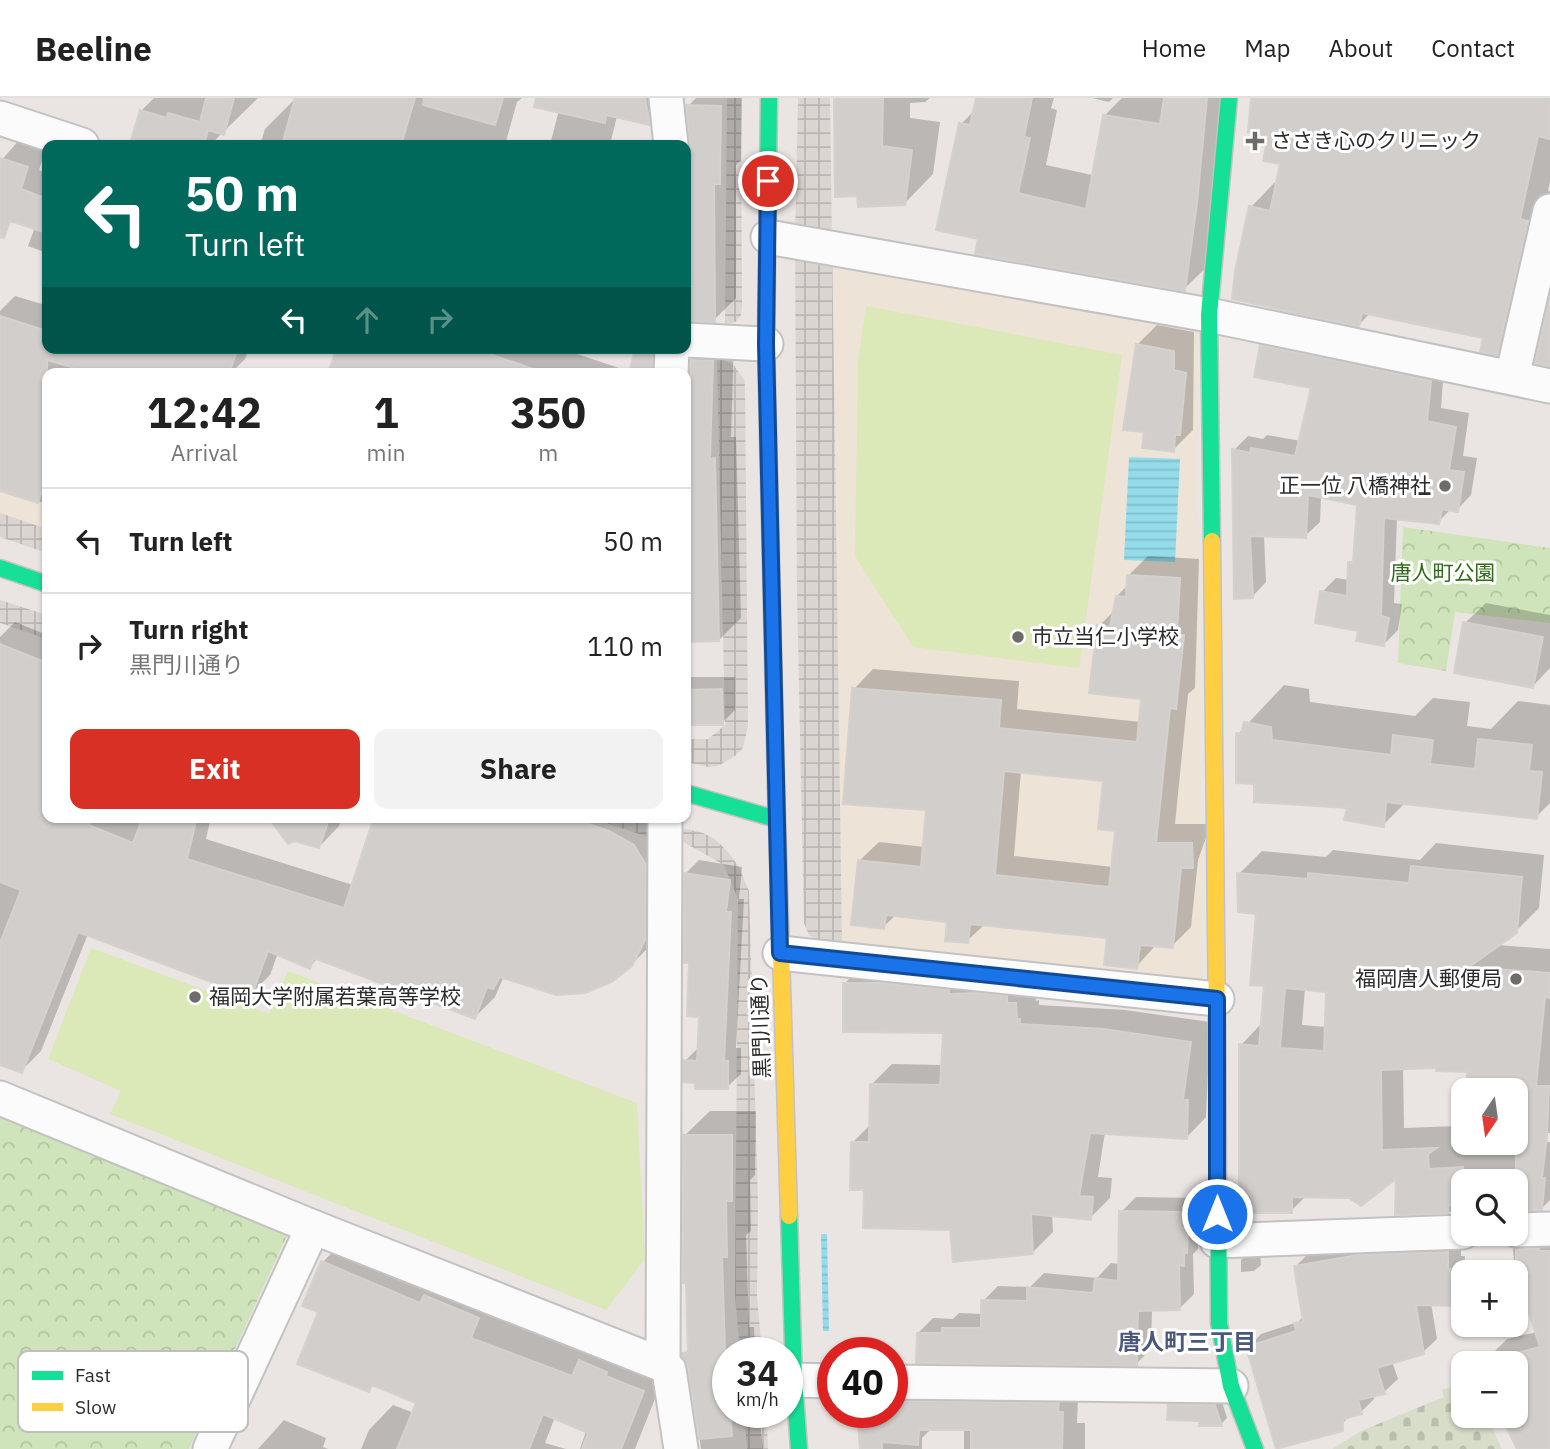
<!DOCTYPE html>
<meta charset="utf-8">
<style>
:root{--surface:#fff;--page:#f2f2f2;--text:#222;--muted:#767676;--line:#e0e0e0;--accent:#d93025}
body{margin:0;font-family:"IBM Plex Sans","Noto Sans JP",sans-serif;background:var(--page);color:var(--text);height:100vh;display:flex;flex-direction:column;font-size:26px;white-space:nowrap}
*{box-sizing:border-box;margin:0}
p{font-size:23px;color:var(--muted)}
.icon{flex:none;width:38px;height:38px;fill:none;stroke:currentColor;stroke-width:2;stroke-linecap:round;stroke-linejoin:round}
.map{position:relative;flex:1;overflow:hidden}
.details{position:absolute;left:42px;top:270px;width:649px;height:455px;display:flex;flex-direction:column;background:var(--surface);border-radius:14px;box-shadow:0 2px 5px #0004}
.details>*{flex:none}
.guide{position:absolute;left:42px;top:42px;width:649px;height:214px;border-radius:14px;box-shadow:0 2px 5px #0004;background:#00695c;color:#fff;overflow:hidden}
.needle{width:46px;rotate:193deg}
.tools{position:absolute;left:1451px;top:980px;display:grid;gap:14px}
.tools a{display:grid;place-items:center;width:77px;height:77px;border-radius:14px;background:var(--surface);box-shadow:0 2px 5px #0004;font-size:35px}
.speed{position:absolute;left:712px;top:1239px;display:flex;gap:14px;font-size:35px;font-weight:700;text-align:center}
.speed>*{display:grid;place-content:center;width:91px;height:91px;border-radius:50%;background:var(--surface);box-shadow:0 2px 5px #0004;line-height:1}
.speed small{font-size:18px;font-weight:400}
.speed .limit{border:10px solid #d22;background:#fff;color:#111}
.pin{position:absolute;display:grid;place-items:center;width:60px;height:60px;color:#fff;margin:-30px;border:4px solid #fff;border-radius:50%;box-shadow:0 2px 7px #0007}
.me{position:absolute;width:77px;margin:-38px;rotate:0deg;stroke-linejoin:round;filter:drop-shadow(0 0 5px #0008)}
.turn{display:flex;align-items:center;gap:24px;height:147px;padding:0 28px;font-size:32px}
.turn .icon{width:91px;height:91px;stroke-width:2.5}
.turn b{display:block;font-size:49px;line-height:60px}
.lanes{display:flex;align-items:center;height:66px;padding:0 28px;background:#0003;justify-content:center;gap:35px;direction:ltr}
.lanes .off{opacity:.35}
.eta{display:flex;justify-content:space-evenly;align-items:center;height:119px;text-align:center}
.eta b{font-size:42px;font-weight:700;line-height:49px}
.cta{display:flex;gap:14px;margin-top:auto;padding:14px 28px}
.cta a{flex:1;height:80px;border-radius:14px;background:var(--accent);color:#fff;font-size:28px;font-weight:700;line-height:80px;text-align:center}
.cta a+a{background:var(--page);color:var(--text)}
ul{padding:0;list-style:none}
li{display:flex;align-items:center;gap:21px;height:105px;padding:0 28px;border-top:2px solid var(--line)}
li div{flex:1}
li b{display:block;font-size:26px}
li em{font-style:normal}
header{display:flex;align-items:center;gap:42px;box-sizing:border-box;height:98px;padding:0 35px;background:var(--surface);border-bottom:2px solid var(--line)}
header strong{font-size:33px}
nav{display:flex;gap:38px;margin-inline-start:auto;font-size:24px}
.map>svg:first-child{display:block}
.education{fill:#ede3d6}
.forest{fill:url(#forest-crowns)}
.cemetery{fill:url(#cemetery-stones)}
.pitch{fill:#dbe8b8}
.plaza{fill:url(#plaza-grid)}
.water{fill:url(#water-rules)}
.shadow{fill:#0003;fill-rule:evenodd}
.building{fill:#d1cecb;stroke:#d5d1ce;stroke-width:2;fill-rule:evenodd}
.lines{fill:none;stroke-linecap:round;stroke-linejoin:round}
.street-casing{stroke:#c3c2c2;stroke-width:37}
.fast-casing{stroke:#c3c2c2;stroke-width:19}
.slow-casing{stroke:#c3c2c2;stroke-width:19}
.street{stroke:#fcfbfb;stroke-width:33}
.fast{stroke:#16e098;stroke-width:16}
.slow{stroke:#ffcf43;stroke-width:16}
.route-casing{stroke:#114b97;stroke-width:18}
.route{stroke:#1a73e8;stroke-width:12}
.poi-dot{fill:#6e6c6b;stroke:#fff;stroke-width:2.5}
.labels{text-anchor:middle;stroke-width:6;stroke-linejoin:round;paint-order:stroke}
.poi-label{font-size:21px;fill:#2b2b2b;stroke:#fff;text-anchor:start}
.park-label{font-size:21px;fill:#316a1a;stroke:#fff}
.street-label{font-size:21px;fill:#2b2b2b;stroke:#fff}
.neighbourhood-label{font-size:23px;font-weight:bold;fill:#4b587d;stroke:#fff}
.key{fill:#fff;stroke:#bfbfbf;stroke-width:2}
.key-label{font-size:19px;fill:#2b2b2b}
</style>
<header>
<strong>Beeline</strong>
<nav><a>Home</a><a>Map</a><a>About</a><a>Contact</a></nav>
</header>
<div class="map">
<svg width="1550" height="1351" viewBox="0 0 1550 1351">
<defs>
<pattern id="forest-crowns" width="20" height="18" patternUnits="userSpaceOnUse" patternTransform="scale(1.75)"><rect width="20" height="18" fill="#cfe4ba"/><path d="M2 6a3 3 0 1 1 6 0M12 15a3 3 0 1 1 6 0" fill="none" stroke="#b2c4a0"/></pattern>
<pattern id="cemetery-stones" width="16" height="16" patternUnits="userSpaceOnUse" patternTransform="scale(1.75)"><rect width="16" height="16" fill="#d7ddc9"/><path d="M2 7V4a2 2 0 0 1 4 0v3zM10 15v-3a2 2 0 0 1 4 0v3z" fill="#b9bead"/></pattern>
<pattern id="plaza-grid" width="8" height="8" patternUnits="userSpaceOnUse" patternTransform="scale(1.75)"><rect width="8" height="8" fill="#dad5d1"/><path d="M0 4h8M4 0v8" fill="none" stroke="#bbb7b4"/></pattern>
<pattern id="water-rules" width="6" height="5" patternUnits="userSpaceOnUse" patternTransform="scale(1.75)"><rect width="6" height="5" fill="#95dceb"/><path d="M0 2.5h6" fill="none" stroke="#81bdca"/></pattern>
</defs>
<rect width="100%" height="100%" fill="#eae5e2"/>
<g class="education">
<polygon points="832,162 1197,231 1202,892 842,846"/>
<polygon points="0,260 47,276 47,412 42,429 0,415"/>
</g>
<g class="forest">
<polygon points="1403,429 1550,450 1550,525 1455,514 1446,573 1398,565"/>
<polygon points="0,1016 289,1133 189,1351 0,1351"/>
</g>
<polygon class="cemetery" points="1463,1289 1463,1318 1487,1318 1502,1351 1332,1351 1361,1333 1444,1299 1442,1291"/>
<g class="pitch">
<polygon points="866,208 1122,257 1079,570 913,549 855,458 858,264"/>
<polygon points="91,850 269,916 288,873 637,1005 645,1161 606,1212 110,1016 121,993 48,961"/>
</g>
<g class="plaza">
<polygon points="727,0 741,0 742,209 741,217 737,223 725,227"/>
<polygon points="798,0 830,0 842,846 824,847 809,837 804,825 797,495 795,145"/>
<polygon points="717,259 733,266 745,283 748,628 743,650 735,658 718,668 708,669 686,664 686,641 708,641 725,627"/>
<polygon points="0,415 47,431 47,455 0,439"/>
<polygon points="0,502 47,517 47,541 0,525"/>
<polygon points="588,719 652,719 654,741"/>
<polygon points="682,730 703,735 715,741 729,755 739,769 749,793 758,1104 757,1198 762,1255 740,1255 735,1197 738,801 724,767 676,740"/>
<polygon points="744,1314 766,1314 768,1351 747,1351"/>
</g>
<g class="water">
<polygon points="1129,359 1180,361 1175,464 1124,462"/>
<polygon points="821,1136 827,1136 829,1233 823,1233"/>
</g>
<g class="shadow">
<polygon points="154,0 258,0 210,47 154,47 133,41 141,13"/>
<polygon points="296,0 522,0 517,4 505,47 260,47 265,31"/>
<polygon points="562,0 663,0 664,10 649,25 617,18 610,47 550,47"/>
<polygon points="696,0 742,0 741,62 736,67 736,200 714,222 686,221 686,60 692,46 688,8"/>
<polygon points="837,0 930,0 925,4 910,5 910,20 940,24 933,76 905,105"/>
<polygon points="978,0 1054,0 1051,10 1057,12 1046,67 1092,77 1104,18 1122,0 1232,0 1213,163 1184,191 980,140 961,26 975,12"/>
<polygon points="1092,0 1113,0 1109,4"/>
<polygon points="1252,0 1550,0 1550,83 1548,93 1550,93 1550,119 1525,227 1497,255 1485,238 1370,215 1359,227 1251,109 1278,81 1282,65"/>
<polygon points="20,41 46,50 39,72 47,75 47,155 28,148 35,129 0,118 0,64"/>
<polygon points="47,197 47,250 249,250 245,261 231,275 47,275 47,406 0,391 0,213 15,198 45,207"/>
<polygon points="1157,227 1194,234 1193,332 1173,352 1146,332 1137,247"/>
<polygon points="1275,234 1444,269 1441,310 1469,315 1463,358 1477,360 1471,397 1457,412 1451,411 1438,424 1397,419 1394,505 1402,506 1398,532 1384,546 1360,532 1322,494 1336,480 1349,482 1350,465 1355,460 1358,406 1321,398 1320,424 1305,438 1264,437 1266,484 1252,499 1234,352 1248,338 1263,341 1267,337 1301,343 1313,289 1261,248"/>
<polygon points="715,240 734,241 731,339 736,339 741,520 719,542 686,542 686,275 330,275 339,250 559,250 631,274 637,250 652,250 653,253 654,250 673,250 682,269 691,272 692,262"/>
<path d="M1148,458l51,3 -4,129 -7,6 -13,130h36l-13,36 -7,67 -19,19 -16,-1 -20,22 -27,-30 -124,-13 -18,17 -18,-21 -53,-5 -13,12 -24,-66 20,-19 46,5 3,-38 -74,-120 19,-20 146,12 -2,28 124,13 2,-25 -44,-71 16,-16 2,-14 11,-11 1,-10zM1021,673l84,9 11,49 -3,38 -99,-11z"/>
<polygon points="1486,505 1550,517 1550,570 1533,588 1465,525"/>
<polygon points="15,524 47,537 47,719 211,719 206,741 353,787 376,719 640,719 653,727 652,846 631,867 504,878 495,899 475,919 318,860 310,868 278,855 270,877 250,897 88,836 41,953 21,973 0,965 0,539"/>
<polygon points="686,579 735,579 735,612 722,625 686,626"/>
<polygon points="1284,587 1309,591 1310,604 1415,618 1433,600 1470,604 1467,628 1491,631 1518,603 1550,607 1550,705 1536,719 1405,705 1383,727 1349,708 1256,684 1238,636"/>
<polygon points="270,719 342,719 339,728 319,749"/>
<path d="M1436,745l108,12 -5,53 -23,23 -19,14 53,4v184l-34,-4v-39h-47v-20l-31,-4 -35,1 1,61 53,-2 -6,6v15l99,-5v58l-8,8 -26,2v-29h-53v30l-66,2 1,-37 -48,20 -43,-1 -16,16 -50,-166 21,-22 4,-39 -8,-72 -19,-38 23,-23 64,6 7,-7 87,10zM1305,890l23,2 -2,37 -24,-2z"/>
<polygon points="699,762 742,769 739,801 744,801 736,950 741,950 741,976 727,989 697,983 685,963 699,949 701,917 691,863 686,775"/>
<polygon points="865,866 1035,886 1036,903 1039,902 1039,907 1125,912 1210,924 1206,1019 1187,1039 1105,1034 1098,1079 1112,1080 1110,1100 1090,1120 1052,1116 1053,1134 1033,1154 952,1131 866,1090 853,1044 871,1026 872,986 892,966 943,967 945,934 845,885"/>
<polygon points="710,1013 756,1013 755,1077 750,1082 751,1133 746,1137 749,1229 754,1229 755,1250 751,1255 728,1255 728,1314 759,1314 763,1351 701,1351 690,1269 684,1256 689,1251 685,1037"/>
<polygon points="1136,1099 1196,1100 1196,1111 1202,1111 1198,1151 1193,1156 1194,1196 1179,1211 1152,1211 1151,1251 1136,1266 918,1235 933,1220 953,1221 959,1215 983,1216 983,1203 998,1188 1030,1189 1044,1175 1097,1180 1111,1165 1120,1166 1121,1114"/>
<polygon points="1536,1128 1550,1129 1550,1351 1519,1351 1503,1318 1516,1318 1516,1265 1484,1264 1507,1241 1537,1234 1528,1188 1516,1188 1513,1151"/>
<polygon points="347,1139 668,1268 635,1351 580,1351 586,1333 555,1319 545,1345 566,1351 361,1351 369,1332 393,1307 414,1315 418,1304 375,1286 368,1292 320,1214 323,1164"/>
<polygon points="1461,1141 1461,1158 1465,1158 1463,1194 1451,1206 1431,1205 1437,1241 1423,1254 1392,1263 1398,1281 1384,1294 1373,1297 1374,1301 1361,1314 1350,1317 1342,1326 1248,1250 1261,1236 1298,1224 1304,1218 1296,1168 1309,1155"/>
<polygon points="1260,1155 1261,1167 1254,1173 1241,1174 1241,1162 1247,1156"/>
<polygon points="892,1291 1078,1299 1077,1325 1085,1325 1085,1351 964,1351 964,1330 932,1330 922,1340 922,1351 861,1351 892,1314"/>
<polygon points="1176,1301 1221,1301 1227,1320 1221,1326 1201,1321 1169,1307"/>
<polygon points="284,1322 326,1340 323,1349 328,1351 258,1351"/>
</g>
<g class="building">
<polygon points="206,0 234,0 224,37 208,32 204,47 148,47 131,42 140,12 167,20 168,15 200,24"/>
<polygon points="295,0 415,0 401,47 282,47"/>
<polygon points="424,0 503,0 495,27 423,7"/>
<polygon points="536,0 645,0 650,27 606,17 605,25 534,9"/>
<polygon points="834,0 883,0 882,48 912,52 905,107 858,109 857,98 835,99"/>
<polygon points="976,0 1032,0 1024,39 1030,40 1018,95 1086,111 1103,17 1160,26 1164,0 1207,0 1197,105 1185,193 975,156 978,141 936,132 959,25 970,27"/>
<polygon points="1251,0 1550,0 1550,41 1538,38 1520,121 1528,123 1497,257 1480,254 1483,240 1362,215 1359,229 1232,201 1235,173 1249,108 1270,113 1280,66 1263,63 1268,38 1248,34"/>
<polygon points="686,7 721,8 720,86 714,86 715,224 686,223 686,58 690,45"/>
<polygon points="0,60 28,69 21,91 47,101 47,135 10,123 4,140 0,139"/>
<polygon points="1550,199 1550,268 1535,265"/>
<polygon points="0,218 47,233 47,250 238,250 229,275 92,275 47,262 47,376 38,405 0,393"/>
<polygon points="1136,246 1174,253 1174,272 1186,275 1180,337 1175,337 1174,354 1142,350 1144,334 1123,332"/>
<polygon points="1260,247 1431,283 1427,323 1456,329 1449,372 1464,374 1458,414 1442,411 1439,426 1384,420 1381,518 1389,520 1384,548 1356,543 1358,533 1315,525 1320,493 1347,498 1348,464 1353,464 1357,407 1308,397 1306,440 1250,438 1253,500 1234,501 1232,351 1250,355 1251,350 1295,358 1311,290 1254,279"/>
<polygon points="337,250 472,250 533,271 532,275 328,275"/>
<polygon points="635,251 653,255 652,275 629,275"/>
<polygon points="691,262 713,263 710,361 715,360 719,543 686,544 686,287 690,276"/>
<path d="M1127,477l53,3 -3,56 7,1 -8,74 -6,-1 -14,135h36l1,25h-12l-8,80 -33,-3 -3,24 -33,-4 3,-27 -137,-14 -2,19 -23,-2 2,-19 -61,-7 -2,14 -33,-4 7,-65 63,7 5,-57 -83,-6 9,-116 149,12 -2,28 138,14 4,-43 -52,-6 8,-68 13,2 6,-31 10,1zM1004,673l99,10 -5,48 17,2 -6,56 -114,-12z"/>
<polygon points="1463,524 1543,539 1533,590 1454,575"/>
<polygon points="0,546 47,565 47,719 92,719 89,727 133,745 143,719 197,719 187,761 344,810 374,719 568,719 609,733 634,747 646,767 645,842 632,868 612,884 585,895 556,897 500,879 493,891 487,889 475,921 314,860 310,871 268,853 251,899 78,834 22,975 0,967 0,845 21,792 0,784"/>
<polygon points="722,591 723,627 686,627 686,592"/>
<polygon points="1244,624 1271,629 1272,642 1391,657 1393,637 1433,642 1430,666 1475,671 1478,641 1532,647 1529,673 1542,674 1537,721 1386,704 1384,729 1344,722 1347,710 1254,704 1254,686 1236,685 1236,635 1241,636"/>
<polygon points="268,719 330,719 319,750 294,743 288,746"/>
<path d="M1411,768l111,11 -5,56 -48,34 81,6v25l-5,-1 -9,89h13l-2,50 -5,42h3l-3,32 -26,1v-121h-49v-18l-31,-1v-3l-55,2 1,80 55,-2 -9,6 1,15 34,-2v37l-14,1 -1,8 -53,2 1,-36 -35,27 -12,-8 -57,-1v16h-53v-169l20,2 5,-60 -14,-1 6,-71 -18,-2 -1,-39 71,6v-6l101,10zM1285,890l41,4 -2,59 -44,-3z"/>
<polygon points="684,775 730,782 726,814 731,814 724,963 728,963 728,991 695,991 695,985 683,984 683,962 697,963 699,919 687,918 689,865 684,865"/>
<polygon points="843,885 882,885 949,892 949,896 981,895 1007,898 1007,905 1016,905 1017,921 1020,921 1020,926 1104,931 1191,944 1183,1002 1188,1002 1187,1041 1090,1035 1079,1098 1093,1099 1091,1122 1031,1116 1033,1156 953,1164 950,1132 863,1130 864,1092 850,1092 851,1044 869,1044 870,986 940,987 943,935 843,934"/>
<polygon points="683,1037 732,1037 732,1103 726,1103 727,1159 722,1159 725,1253 728,1253 728,1314 730,1314 732,1338 699,1341 688,1269 682,1259 682,1255 688,1255 686,1185 683,1185"/>
<polygon points="1119,1113 1182,1114 1182,1125 1188,1125 1187,1155 1184,1155 1184,1168 1179,1167 1180,1212 1138,1213 1137,1268 916,1265 917,1235 942,1235 942,1230 981,1230 981,1202 1027,1203 1027,1189 1093,1195 1095,1180 1118,1183"/>
<polygon points="1516,1151 1539,1151 1539,1153 1550,1153 1550,1351 1517,1351 1501,1318 1520,1318 1516,1304 1516,1255 1540,1249 1528,1212 1527,1189 1516,1189"/>
<polygon points="1448,1154 1448,1171 1452,1171 1452,1208 1416,1207 1424,1256 1377,1270 1385,1296 1358,1302 1362,1316 1343,1321 1343,1333 1276,1351 1246,1249 1296,1233 1294,1225 1303,1224 1294,1168 1358,1157"/>
<polygon points="321,1163 420,1205 424,1197 479,1220 471,1240 572,1278 579,1262 607,1274 606,1278 644,1293 621,1351 582,1351 588,1335 543,1316 529,1351 397,1351 416,1305 372,1287 369,1294 297,1266 318,1214 302,1208"/>
<polygon points="892,1303 1059,1305 1058,1314 1063,1314 1062,1351 971,1351 971,1332 919,1332 918,1347 882,1344 882,1351 860,1351 857,1314 892,1314"/>
<polygon points="1168,1306 1215,1307 1222,1328 1199,1328 1199,1323 1167,1322"/>
</g>
<g class="lines">
<g class="street-casing">
<g id="street">
<polyline points="666,0 671,47"/>
<polyline points="0,20 82,47"/>
<polyline points="768,139 1209,217 1550,288"/>
<polyline points="686,242 766,246"/>
<polyline points="671,275 672,250"/>
<polyline points="1512,279 1550,113"/>
<polyline points="780,855 1217,901"/>
<polyline points="0,1000 313,1129 663,1267 665,719"/>
<polyline points="1516,1132 1550,1131"/>
<polyline points="1217,1143 1463,1134"/>
<polyline points="663,1267 669,1272 681,1351"/>
<polyline points="794,1282 833,1283"/>
<polyline points="892,1284 1231,1288"/>
<polyline points="210,1351 313,1129"/>
</g>
</g>
<g class="fast-casing">
<g id="fast">
<polyline points="769,0 766,246 776,689"/>
<polyline points="1212,443 1209,217 1229,0"/>
<polyline points="0,470 47,486"/>
<polyline points="686,695 776,721"/>
<polyline points="1217,927 1219,1225 1231,1288 1255,1351"/>
<polyline points="789,1118 794,1282 799,1351"/>
</g>
</g>
<g class="slow-casing">
<g id="slow">
<polyline points="1212,443 1217,927"/>
<polyline points="776,689 789,1118"/>
</g>
</g>
<use href="#street" class="street"/>
<use href="#fast" class="fast"/>
<use href="#slow" class="slow"/>
</g>
<g class="lines">
<g class="route-casing">
<polyline id="route" points="768,83 766,246 780,855 1217,901 1217,1116"/>
</g>
<use href="#route" class="route"/>
</g>
<g class="poi-dot">
<path d="M1251.5 32.5h7v7h7v7h-7v7h-7v-7h-7v-7h7z"/>
<circle cx="1445" cy="388" r="7"/>
<circle cx="1018" cy="539" r="7"/>
<circle cx="1516" cy="881" r="7"/>
<circle cx="195" cy="899" r="7"/>
</g>
<g class="labels">
<g class="poi-label">
<text x="1271" y="50">ささき心のクリニック</text>
<text x="1431" y="395" text-anchor="end">正一位 八橋神社</text>
<text x="1032" y="546">市立当仁小学校</text>
<text x="1502" y="888" text-anchor="end">福岡唐人郵便局</text>
<text x="209" y="906">福岡大学附属若葉高等学校</text>
</g>
<g class="park-label">
<text x="1443" y="482">唐人町公園</text>
</g>
<g class="street-label">
<text transform="translate(761 928) rotate(-92)" y="7">黒門川通り</text>
</g>
<g class="neighbourhood-label">
<text x="1187" y="1252">唐人町三丁目</text>
</g>
</g>
<rect x="18" y="1253" width="230" height="81" rx="10" class="key"/>
<rect x="32" y="1273" width="31" height="9" fill="#16e098"/>
<rect x="32" y="1305" width="31" height="8" fill="#ffcf43"/>
<g class="key-label">
<text x="75" y="1284">Fast</text>
<text x="75" y="1316">Slow</text>
</g>
</svg>
<div class="tools">
<a><svg class="needle" viewBox="-14 -14 28 28"><path d="M0-13l5 13h-10z" fill="#e53935"/><path d="M0 13l5-13h-10z" fill="#767676"/></svg></a>
<a><svg class="icon" aria-label="search" viewBox="0 0 24 24"><circle cx="10" cy="10" r="6"/><path d="M15 15l6 6"/></svg></a>
<a>+</a>
<a>−</a>
</div>
<div class="speed"><div>34<small>km/h</small></div><div class="limit">40</div></div>
<div class="pin" style="left:768px;top:83px;background:#d93025"><svg class="icon" aria-label="arrive" viewBox="0 0 24 24"><path d="M6 21V4h12l-3 4 3 4H6"/></svg></div>
<svg class="me" style="left:1217px;top:1116px" viewBox="-20 -20 40 40"><circle r="17" fill="#1a73e8" stroke="#fff" stroke-width="3"/><path d="M0-11L8 9 0 5-8 9z" fill="#fff"/></svg>
<div class="guide">
<div class="turn"><svg class="icon" aria-label="left" viewBox="0 0 24 24"><path d="M17 20v-9H6M10 6l-5 5 5 5"/></svg><div><b>50 m</b>Turn left</div></div>
<div class="lanes"><svg class="icon" aria-label="left" viewBox="0 0 24 24"><path d="M17 20v-9H6M10 6l-5 5 5 5"/></svg><svg class="icon off" aria-label="ahead" viewBox="0 0 24 24"><path d="M12 20V5M6 11l6-6 6 6"/></svg><svg class="icon off" aria-label="right" viewBox="0 0 24 24"><path d="M7 20v-9h11M14 6l5 5-5 5"/></svg></div>
</div>
<section class="details">
<div class="eta">
<div><b>12:42</b><p>Arrival</p></div>
<div><b>1</b><p>min</p></div>
<div><b>350</b><p>m</p></div>
</div>
<ul>
<li><svg class="icon" aria-label="left" viewBox="0 0 24 24"><path d="M17 20v-9H6M10 6l-5 5 5 5"/></svg><div><b>Turn left</b></div><em>50 m</em></li>
<li><svg class="icon" aria-label="right" viewBox="0 0 24 24"><path d="M7 20v-9h11M14 6l5 5-5 5"/></svg><div><b>Turn right</b><p>黒門川通り</p></div><em>110 m</em></li>
</ul>
<div class="cta"><a>Exit</a><a>Share</a></div>
</section>
</div>
